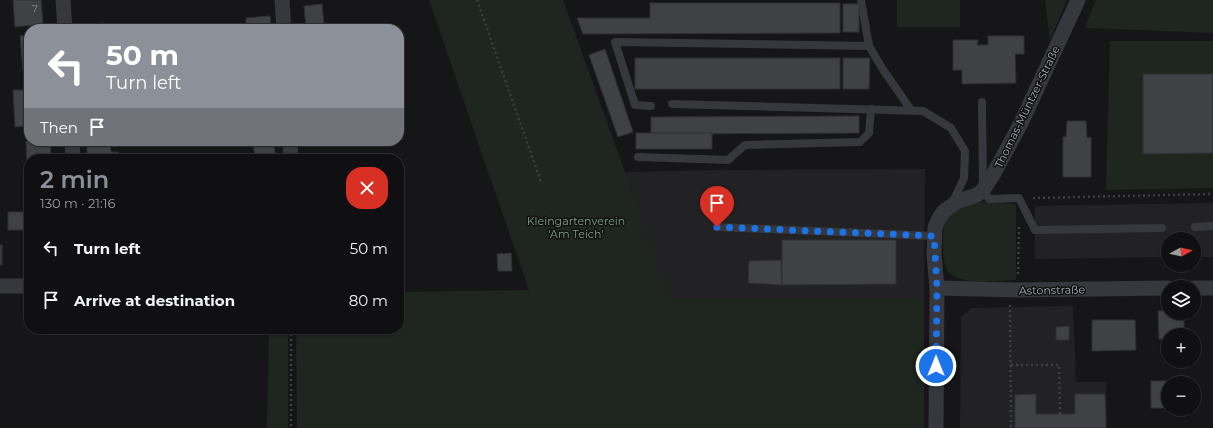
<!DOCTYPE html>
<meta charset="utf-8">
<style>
:root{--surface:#101012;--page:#1e1e20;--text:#f1f3f6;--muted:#9c9d9f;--line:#303032;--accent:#8c9099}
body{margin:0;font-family:Montserrat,sans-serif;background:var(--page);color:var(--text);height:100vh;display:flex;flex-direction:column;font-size:15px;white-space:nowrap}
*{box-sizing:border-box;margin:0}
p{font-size:13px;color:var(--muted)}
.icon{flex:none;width:22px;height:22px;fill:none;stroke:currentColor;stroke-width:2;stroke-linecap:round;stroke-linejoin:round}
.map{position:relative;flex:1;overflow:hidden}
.panel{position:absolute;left:24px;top:154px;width:380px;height:180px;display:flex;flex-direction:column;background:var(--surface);border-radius:16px;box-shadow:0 1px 3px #0004,0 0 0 1px var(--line)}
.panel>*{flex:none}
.top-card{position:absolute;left:24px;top:24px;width:380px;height:122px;border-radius:16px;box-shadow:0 1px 3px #0004,0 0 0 1px var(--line);background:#8c9099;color:#fff;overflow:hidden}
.needle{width:26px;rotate:82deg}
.fabs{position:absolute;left:1161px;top:232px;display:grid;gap:8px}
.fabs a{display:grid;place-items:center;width:40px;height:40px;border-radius:50%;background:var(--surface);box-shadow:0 1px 3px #0004,0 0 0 1px var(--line);font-size:20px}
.pin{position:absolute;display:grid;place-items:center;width:34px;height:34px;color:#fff;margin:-41px -17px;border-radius:50% 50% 50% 0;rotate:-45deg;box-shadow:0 0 4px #0007}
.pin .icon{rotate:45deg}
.me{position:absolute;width:44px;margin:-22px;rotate:0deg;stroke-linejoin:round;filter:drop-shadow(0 0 3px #0008)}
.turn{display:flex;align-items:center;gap:14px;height:84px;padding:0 16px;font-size:18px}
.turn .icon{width:52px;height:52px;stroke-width:2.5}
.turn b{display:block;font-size:28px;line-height:34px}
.then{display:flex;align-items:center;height:38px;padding:0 16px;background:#0003;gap:8px;font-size:15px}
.round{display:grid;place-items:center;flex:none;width:42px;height:42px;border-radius:16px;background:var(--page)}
.summary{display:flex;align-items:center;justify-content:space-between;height:68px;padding:0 16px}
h1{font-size:24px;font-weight:600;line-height:30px;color:var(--accent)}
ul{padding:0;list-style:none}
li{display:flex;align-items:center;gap:12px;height:52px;padding:0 16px}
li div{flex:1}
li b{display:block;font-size:15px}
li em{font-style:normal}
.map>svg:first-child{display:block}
.built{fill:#222225}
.green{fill:#1e261f}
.building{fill:#404145;stroke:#303034}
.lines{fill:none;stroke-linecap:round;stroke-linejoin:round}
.path{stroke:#3d3f44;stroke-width:2.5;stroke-dasharray:2 3;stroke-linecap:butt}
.lane{stroke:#37383d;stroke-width:8}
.street{stroke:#37383d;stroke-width:15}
.route{stroke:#1a73e8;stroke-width:7;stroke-dasharray:0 12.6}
.labels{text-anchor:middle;stroke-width:3;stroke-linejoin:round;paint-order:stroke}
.number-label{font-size:9px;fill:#8e929b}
.street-label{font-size:11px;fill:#a8adb8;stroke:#111113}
.park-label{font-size:11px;fill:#7fa381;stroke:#111113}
</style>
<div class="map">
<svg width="1213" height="428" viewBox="0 0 1213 428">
<rect width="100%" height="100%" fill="#161618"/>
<g class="built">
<polygon points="925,169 924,298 668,298 625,172 728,170"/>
<polygon points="1213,203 1213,257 1194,257 1194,239 1168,239 1168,257 1035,259 1035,206"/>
<polygon points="1073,306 1076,382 1106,382 1107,428 960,428 961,317 971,308"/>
</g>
<g class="green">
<polygon points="429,0 563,0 625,172 669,298 924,298 924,428 297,428 296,329 399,329 399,292 529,290"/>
<rect x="897" y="0" width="63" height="27"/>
<polygon points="1045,0 1067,0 1050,40"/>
<polygon points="1096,0 1213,0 1213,33 1085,28"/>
<polygon points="1110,41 1213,41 1213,188 1106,190"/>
<path d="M989,202l27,2v76c-16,0 -52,5 -64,-5 -2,-1 -5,-5 -6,-7 -4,-8 -4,-44 1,-51 9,-14 28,-14 42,-15z"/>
<polygon points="269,329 288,329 288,428 267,428"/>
</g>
<g class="building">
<polygon points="13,0 41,0 43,24 15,27"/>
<polygon points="650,3 840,3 840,33 583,34 577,18 650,18"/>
<polygon points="322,4 324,24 306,26 304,6"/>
<rect x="843" y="4" width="16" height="28"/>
<polygon points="270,16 271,29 246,29 246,18"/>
<polygon points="105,23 105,29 82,29 81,24"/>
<polygon points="29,35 29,71 23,71 20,36"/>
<polygon points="988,36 1024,36 1024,54 1015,54 1016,83 962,84 962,70 953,70 953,40 978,40 977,45 988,45"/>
<polygon points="605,49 633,132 618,137 589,55"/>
<rect x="635" y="58" width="205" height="31"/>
<polygon points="843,58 870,58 869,89 843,89"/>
<polygon points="1143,74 1213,74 1213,153 1143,154"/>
<polygon points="13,90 29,90 29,126 15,127"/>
<polygon points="859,116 859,133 651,134 651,117"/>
<polygon points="1067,121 1086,121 1087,138 1091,137 1091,177 1063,177 1063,137 1066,137"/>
<rect x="636" y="133" width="76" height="16"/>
<polygon points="26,141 50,141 51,159 29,159 29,164 27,164"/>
<polygon points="87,141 110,141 111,152 118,152 118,159 87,159"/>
<polygon points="253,141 273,141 276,159 255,159"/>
<rect x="8" y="212" width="17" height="18"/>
<polygon points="782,240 896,240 896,284 782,285"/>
<rect x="0" y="245" width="2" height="20"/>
<polygon points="511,253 512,271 498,271 497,254"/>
<polygon points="781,260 782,285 748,283 749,261"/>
<polygon points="1158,311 1168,311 1168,313 1184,313 1184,335 1168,335 1168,339 1159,339"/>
<polygon points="1092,320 1135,320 1136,350 1092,351"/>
<polygon points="1069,326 1069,340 1056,340 1056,327"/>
<polygon points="1151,381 1178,381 1178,383 1168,383 1168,408 1151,408"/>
<polygon points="1036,394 1036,414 1075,414 1075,394 1105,394 1106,428 1015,428 1015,395"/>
</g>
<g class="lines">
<g class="path">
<polyline points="477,0 541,182"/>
<polyline points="1033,198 1213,194"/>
<polyline points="1018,274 1019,227"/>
<polyline points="1010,305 1011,428"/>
<polyline points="291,329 291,428"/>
<polyline points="1011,365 1059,365 1060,414"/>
</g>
<g class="lane">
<polyline points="861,0 869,46 882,68 911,110"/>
<polyline points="982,102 983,190 989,199 1019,198 1035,230 1162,228"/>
<polyline points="672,104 923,111 951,128 965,151 964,178 952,204"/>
<polyline points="651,106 635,105 615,42 869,46"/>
<polyline points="638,157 728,160 745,145 860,142 869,133 871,109"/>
<polyline points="717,227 934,236"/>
<polyline points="1195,227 1213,226"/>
</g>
<g class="street">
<polyline points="63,0 65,29"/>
<polyline points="282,0 284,29"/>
<polyline points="72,141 73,159"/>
<polyline points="290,141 291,159"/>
<polyline points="0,286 29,286"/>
<polyline points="937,288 1018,290 1168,288"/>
<polyline points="1194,288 1213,288"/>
<polyline points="936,428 937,288 934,254 935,228 938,220 944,211 958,201 977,195 983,190 993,175 1021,123 1078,0"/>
</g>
</g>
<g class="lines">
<polyline class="route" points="717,227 934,236 937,288 936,366"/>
</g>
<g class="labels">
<g class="number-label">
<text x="35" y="12">7</text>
</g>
<g class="street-label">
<text transform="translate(1027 107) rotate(-64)" y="4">Thomas-Müntzer-Straße</text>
<text transform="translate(1052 290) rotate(-1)" y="4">Astonstraße</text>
</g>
<g class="park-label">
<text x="576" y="225">Kleingartenverein<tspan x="576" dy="13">'Am Teich'</tspan></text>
</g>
</g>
</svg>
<div class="fabs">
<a><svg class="needle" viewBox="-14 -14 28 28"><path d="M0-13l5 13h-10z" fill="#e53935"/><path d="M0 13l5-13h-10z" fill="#9c9d9f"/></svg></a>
<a><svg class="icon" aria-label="layers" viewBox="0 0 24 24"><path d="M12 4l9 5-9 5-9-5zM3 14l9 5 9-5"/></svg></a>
<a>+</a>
<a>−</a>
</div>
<div class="pin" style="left:717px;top:227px;background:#d93025"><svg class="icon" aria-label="arrive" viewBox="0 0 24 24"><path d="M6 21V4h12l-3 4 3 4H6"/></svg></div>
<svg class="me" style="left:936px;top:366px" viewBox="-20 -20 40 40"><circle r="17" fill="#1a73e8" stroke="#fff" stroke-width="3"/><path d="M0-11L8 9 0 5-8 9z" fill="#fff"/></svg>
<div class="top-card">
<div class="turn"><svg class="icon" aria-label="left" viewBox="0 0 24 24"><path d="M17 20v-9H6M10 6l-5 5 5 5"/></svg><div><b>50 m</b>Turn left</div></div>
<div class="then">Then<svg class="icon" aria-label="arrive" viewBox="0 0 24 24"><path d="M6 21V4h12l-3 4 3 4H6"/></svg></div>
</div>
<section class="panel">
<div class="summary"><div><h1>2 min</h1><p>130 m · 21:16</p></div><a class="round" style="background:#d93025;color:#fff"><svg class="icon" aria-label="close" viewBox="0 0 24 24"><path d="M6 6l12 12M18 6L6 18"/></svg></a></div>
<ul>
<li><svg class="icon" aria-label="left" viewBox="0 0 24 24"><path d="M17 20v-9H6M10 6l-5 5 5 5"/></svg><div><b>Turn left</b></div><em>50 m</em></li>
<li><svg class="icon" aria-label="arrive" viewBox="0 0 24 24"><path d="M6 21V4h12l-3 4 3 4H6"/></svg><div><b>Arrive at destination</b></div><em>80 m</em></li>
</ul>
</section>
</div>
